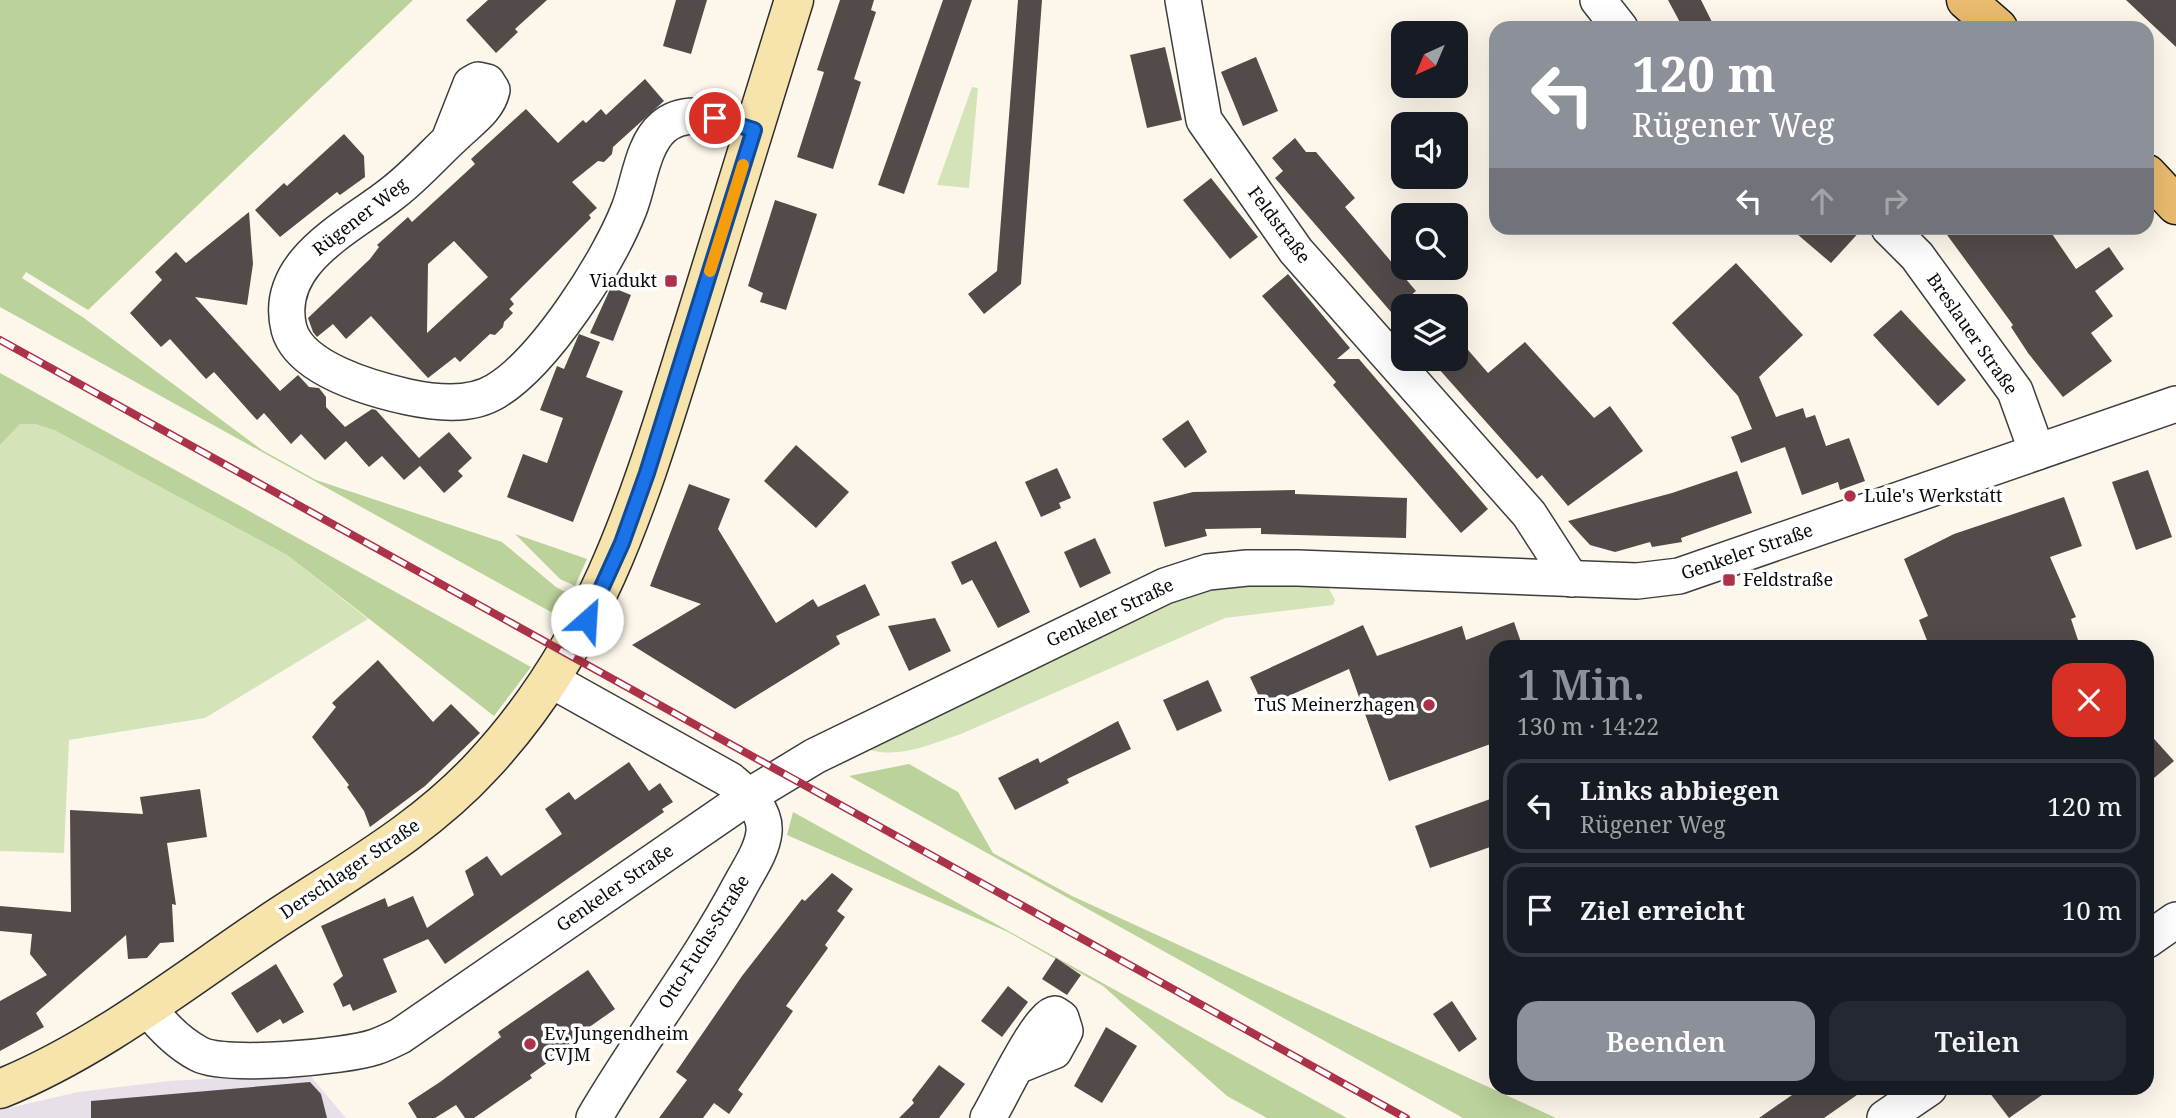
<!DOCTYPE html>
<html lang="de">
<meta charset="utf-8">
<style>
:root{--surface:#171b24;--page:#242831;--text:#f1f3f6;--muted:#9ea1a6;--line:#363941;--accent:#8c9099}
body{margin:0;font-family:"Noto Serif",serif;background:var(--page);color:var(--text);height:100vh;display:flex;flex-direction:column;font-size:26px;white-space:nowrap}
*{box-sizing:border-box;margin:0}
p{font-size:23px;color:var(--muted)}
.icon{flex:none;width:38px;height:38px;fill:none;stroke:currentColor;stroke-width:2;stroke-linecap:round;stroke-linejoin:round}
.map{position:relative;flex:1;overflow:hidden}
.details{position:absolute;left:1489px;top:640px;width:665px;height:455px;display:flex;flex-direction:column;background:var(--surface);border-radius:21px;box-shadow:0 7px 28px #0002}
.details>*{flex:none}
.guide{position:absolute;left:1489px;top:21px;width:665px;height:214px;border-radius:21px;box-shadow:0 7px 28px #0002;background:#8c9099;color:#fff;overflow:hidden}
.needle{width:46px;rotate:224deg}
.tools{position:absolute;left:1391px;top:21px;display:grid;gap:14px}
.tools a{display:grid;place-items:center;width:77px;height:77px;border-radius:14px;background:var(--surface);box-shadow:0 7px 28px #0002;font-size:35px}
.pin{position:absolute;display:grid;place-items:center;width:60px;height:60px;color:#fff;margin:-30px;border:4px solid #fff;border-radius:50%;box-shadow:0 2px 7px #0007}
.me{position:absolute;width:77px;margin:-38px;rotate:26deg;stroke-linejoin:round;filter:drop-shadow(0 0 5px #0008)}
.turn{display:flex;align-items:center;gap:24px;height:147px;padding:0 28px;font-size:32px}
.turn .icon{width:91px;height:91px;stroke-width:2.5}
.turn b{display:block;font-size:49px;line-height:60px}
.lanes{display:flex;align-items:center;height:66px;padding:0 28px;background:#0003;justify-content:center;gap:35px;direction:ltr}
.lanes .off{opacity:.35}
.round{display:grid;place-items:center;flex:none;width:74px;height:74px;border-radius:21px;background:var(--page)}
.headline{display:flex;align-items:center;justify-content:space-between;height:119px;padding:0 28px}
h1{font-size:42px;font-weight:600;line-height:52px;color:var(--accent)}
.cta{display:flex;gap:14px;margin-top:auto;padding:14px 28px}
.cta a{flex:1;height:80px;border-radius:21px;background:var(--accent);color:#fff;font-size:28px;font-weight:600;line-height:80px;text-align:center}
.cta a+a{background:var(--page);color:var(--text)}
ul{padding:0;list-style:none}
li{display:flex;align-items:center;gap:21px;height:94px;margin:0 14px 10px;padding:0 14px;border:4px solid var(--line);border-radius:21px}
li div{flex:1}
li b{display:block;font-size:26px}
li em{font-style:normal}
.map>svg:first-child{display:block}
.industrial{fill:#e7e0e9}
.green{fill:#d5e3b9}
.forest{fill:#bbd29a}
.building{fill:#524b49;fill-rule:evenodd}
.lines{fill:none;stroke-linecap:round;stroke-linejoin:round}
.street-casing{stroke:#3e3e3e;stroke-width:38}
.secondary-casing{stroke:#2d2d2d;stroke-width:41}
.primary-casing{stroke:#1c1c1c;stroke-width:41}
.street{stroke:#fff;stroke-width:35}
.secondary{stroke:#f6e4ac;stroke-width:38}
.primary{stroke:#eabb6e;stroke-width:38}
.rail-casing{stroke:#ac3249;stroke-width:8}
.rail{stroke:#fff;stroke-width:5;stroke-dasharray:16;stroke-linecap:butt}
.route-casing{stroke:#114b97;stroke-width:18}
.route{stroke:#1a73e8;stroke-width:12}
.slow{stroke:#f59e0b;stroke-width:12}
.poi-dot{fill:#ac3249;stroke:#fff;stroke-width:2.5}
.labels{text-anchor:middle;stroke-width:7;stroke-linejoin:round;paint-order:stroke}
.street-label{font-size:18px;fill:#0b0b0b;stroke:#fff}
.poi-label{font-size:18px;fill:#0b0b0b;stroke:#fff;text-anchor:start}
</style>
<div class="map">
<svg width="2176" height="1118" viewBox="0 0 2176 1118">
<rect width="100%" height="100%" fill="#fdf7eb"/>
<polygon class="industrial" points="308,1073 346,1118 0,1118 0,1110 78,1092 169,1081"/>
<g class="green">
<polygon points="972,87 978,88 969,188 937,185"/>
<polygon points="20,424 35,424 54,430 287,555 368,619 205,718 69,740 64,853 0,851 0,445"/>
<path d="M1325,581l10,19 -2,5 -108,13 -264,116c-33,11 -68,28 -101,12l349,-163z"/>
</g>
<g class="forest">
<polygon points="0,0 413,0 88,310 26,272 22,278 84,318 262,450 316,480 502,542 556,587 571,595 560,617 0,307"/>
<polygon points="0,373 531,667 494,716 287,555 54,430 35,424 20,424 0,445"/>
<polygon points="515,534 587,559 575,586 560,579"/>
<polygon points="909,764 958,792 993,853 1072,896 1556,1118 1463,1118 849,776"/>
<polygon points="793,812 1347,1118 1267,1118 1227,1096 1103,986 1008,932 787,835"/>
</g>
<g class="building">
<polygon points="488,0 547,0 515,29 518,32 496,53 466,20"/>
<polygon points="676,0 707,0 691,54 663,46"/>
<polygon points="840,0 874,0 871,10 876,12 854,79 861,82 833,169 797,157 824,72 817,70"/>
<polygon points="943,0 972,0 904,194 878,185"/>
<polygon points="1018,0 1042,0 1021,284 984,314 968,294 997,271"/>
<polygon points="1668,0 1701,0 1715,28 1683,28"/>
<polygon points="2126,0 2176,0 2176,47"/>
<polygon points="1165,47 1182,120 1147,128 1130,55"/>
<polygon points="1256,57 1278,111 1243,126 1221,72"/>
<path d="M645,79l19,22 -51,46 -1,7 -8,8 -6,-1 -26,21 25,26 -8,7 2,3 -81,81 4,5 -5,5 4,4 -9,9 -1,5 -8,8 -5,-1 -30,28 -5,-5 -27,21 -57,-62 -25,23 -13,-15 -16,13 -4,-5 -5,-14 62,-59 9,-12 -2,-2 31,-28 4,5 63,-58 -4,-5 55,-50 32,34 25,-23 3,3 15,-14 5,6zM454,241l34,36 -61,56 1,-69z"/>
<polygon points="344,134 364,156 365,177 340,195 337,192 280,237 255,210 284,183 287,186"/>
<polygon points="1295,138 1306,152 1316,152 1355,198 1345,207 1416,291 1391,312 1275,178 1283,171 1272,158"/>
<polygon points="1211,178 1258,237 1230,259 1183,200"/>
<polygon points="775,200 817,214 786,310 760,302 763,293 748,286"/>
<polygon points="249,212 253,264 247,305 195,297 280,391 298,375 309,387 319,388 326,397 326,407 345,427 372,409 376,410 419,458 449,432 472,458 458,471 463,476 444,493 420,466 404,480 382,456 369,467 346,441 325,460 301,434 291,444 264,413 257,420 214,372 206,379 170,339 161,347 130,313 162,280 155,272 176,252 186,263"/>
<polygon points="1790,228 1863,228 1831,263"/>
<polygon points="1942,228 2048,228 2076,269 2109,247 2124,269 2095,291 2113,316 2091,333 2112,361 2063,397 2028,353 2011,327 2013,325"/>
<polygon points="1736,263 1803,335 1759,377 1776,417 1803,408 1806,418 1815,415 1826,446 1849,438 1865,481 1840,490 1838,482 1802,495 1785,447 1741,463 1731,437 1752,429 1738,396 1672,323"/>
<polygon points="1288,274 1350,348 1337,359 1359,359 1488,509 1461,533 1333,385 1336,382 1262,296"/>
<polygon points="611,287 631,295 613,341 590,333"/>
<polygon points="1901,310 1966,380 1938,406 1873,335"/>
<polygon points="579,334 600,342 586,377 623,391 573,522 507,497 523,454 547,463 563,418 540,410 557,366 564,369"/>
<polygon points="1456,336 1488,373 1525,342 1594,418 1610,406 1643,451 1568,506 1542,475 1537,479 1430,359 1456,359"/>
<polygon points="1188,420 1207,452 1185,468 1162,439"/>
<polygon points="796,445 849,492 816,528 764,481"/>
<polygon points="1057,468 1071,498 1059,503 1061,508 1041,517 1025,482"/>
<polygon points="2148,470 2172,537 2136,550 2112,482"/>
<polygon points="1737,471 1752,513 1681,538 1682,542 1652,547 1650,542 1615,552 1590,545 1568,521 1672,493"/>
<polygon points="689,484 730,499 718,529 776,623 813,599 818,607 865,584 880,615 836,636 840,644 735,709 632,645 701,604 650,586"/>
<polygon points="1295,490 1295,494 1407,498 1406,538 1261,534 1261,528 1205,529 1207,536 1165,547 1153,502 1193,492"/>
<polygon points="2064,497 2082,546 2050,557 2076,617 2071,619 2079,643 2066,648 1930,648 1919,620 1928,616 1904,559 1954,534"/>
<polygon points="1095,538 1111,573 1080,588 1064,552"/>
<polygon points="996,541 1030,612 998,628 972,580 962,585 951,562"/>
<polygon points="935,618 951,651 909,671 888,626"/>
<polygon points="1514,622 1523,648 1496,648 1496,742 1389,781 1349,669 1264,707 1250,677 1363,625 1377,656 1462,626 1466,640"/>
<polygon points="378,660 433,722 451,704 480,733 425,786 370,827 364,811 347,787 349,785 312,737 336,707 332,703"/>
<polygon points="1208,680 1222,711 1177,731 1163,700"/>
<polygon points="1118,721 1131,749 1067,779 1069,783 1015,810 998,778 1038,758 1040,763"/>
<polygon points="2147,731 2174,761 2147,784"/>
<polygon points="629,762 649,791 660,783 673,802 662,809 664,812 445,964 428,939 383,959 397,992 353,1011 350,1004 343,1007 333,984 343,976 321,926 385,898 388,907 413,896 427,928 474,895 465,871 487,856 501,876 562,834 545,809 569,792 575,800"/>
<polygon points="200,789 207,837 167,843 176,905 172,904 174,942 160,943 147,958 128,959 126,935 36,1013 44,1027 0,1051 0,1001 47,975 30,954 32,934 0,931 0,906 71,912 70,810 143,814 140,797"/>
<polygon points="1496,797 1496,845 1430,868 1415,826"/>
<polygon points="832,873 853,889 837,911 845,917 825,945 828,948 786,1006 793,1011 738,1090 743,1094 729,1114 714,1103 703,1118 659,1118 687,1080 676,1072 742,976 802,899 805,901"/>
<polygon points="1056,958 1081,975 1067,995 1042,979"/>
<polygon points="276,964 304,1012 283,1024 280,1019 257,1033 231,993"/>
<polygon points="588,970 615,1009 568,1042 571,1046 530,1075 532,1078 474,1118 465,1118 456,1105 435,1118 417,1118 408,1103 440,1082 501,1037 498,1032"/>
<polygon points="1008,986 1028,1002 1002,1037 981,1021"/>
<polygon points="1452,1001 1477,1039 1459,1052 1433,1014"/>
<polygon points="1106,1027 1137,1046 1102,1103 1074,1086"/>
<polygon points="939,1065 965,1084 939,1118 899,1118 914,1103 912,1100"/>
<polygon points="310,1082 321,1094 327,1118 91,1118 91,1101"/>
<polygon points="1802,1088 1867,1088 1824,1118 1759,1118"/>
<polygon points="1986,1088 2052,1088 2009,1118"/>
</g>
<g class="lines">
<g class="street-casing">
<g id="street">
<polyline points="1183,0 1204,120 1296,251 1529,514 1571,579"/>
<polyline points="1598,0 1620,28"/>
<path d="M449,140l22,-56 7,-4 9,2 5,8c-4,19 -23,31 -36,44 -21,19 -40,41 -62,58 -43,35 -122,69 -105,137 11,40 83,60 119,68 28,6 62,10 88,-6 49,-30 112,-128 133,-182 10,-25 13,-64 34,-82 25,-22 63,-6 91,3"/>
<polyline points="1889,228 1917,256 2015,391 2037,452"/>
<path d="M551,680l179,100c15,13 36,29 34,52 -2,19 -15,37 -24,54 -43,81 -100,153 -146,232"/>
<polyline points="2147,940 2176,920"/>
<path d="M147,1007c14,18 31,36 52,47 26,14 146,3 176,-7 9,-3 17,-7 25,-11l349,-240 66,-40 350,-170 43,-14 39,-4h51l339,13 42,-5 497,-172"/>
<path d="M988,1118c11,-18 51,-103 67,-104l6,4 4,13 -11,20 -37,15"/>
<polyline points="1885,1118 1929,1088"/>
</g>
</g>
<g class="secondary-casing">
<path id="secondary" d="M0,1089c94,-38 177,-103 261,-160 76,-52 158,-94 222,-164 119,-128 159,-276 210,-438 33,-109 67,-218 101,-327"/>
</g>
<g class="primary-casing">
<g id="primary">
<polyline points="1966,0 1998,28"/>
<polyline points="2147,174 2176,205"/>
</g>
</g>
<use href="#street" class="street"/>
<use href="#secondary" class="secondary"/>
<use href="#primary" class="primary"/>
<g class="rail-casing">
<polyline id="rail" points="0,340 1406,1118"/>
</g>
<use href="#rail" class="rail"/>
</g>
<g class="lines">
<g class="route-casing">
<polyline id="route" points="587,620 622,543 647,473 754,130 715,118"/>
</g>
<use href="#route" class="route"/>
<polyline class="slow" points="710,271 743,165"/>
</g>
<g class="poi-dot">
<rect x="664" y="274" width="14" height="14" rx="3.5"/>
<circle cx="1850" cy="496" r="7"/>
<rect x="1722" y="573" width="14" height="14" rx="3.5"/>
<circle cx="1429" cy="705" r="7"/>
<circle cx="530" cy="1044" r="7"/>
</g>
<g class="labels">
<g class="street-label">
<text transform="translate(360 217) rotate(-38)" y="6">Rügener Weg</text>
<text transform="translate(1279 225) rotate(53)" y="6">Feldstraße</text>
<text transform="translate(1972 334) rotate(55)" y="6">Breslauer Straße</text>
<text transform="translate(1747 552) rotate(-19)" y="6">Genkeler Straße</text>
<text transform="translate(1110 613) rotate(-25)" y="6">Genkeler Straße</text>
<text transform="translate(350 869) rotate(-34)" y="6">Derschlager Straße</text>
<text transform="translate(615 888) rotate(-35)" y="6">Genkeler Straße</text>
<text transform="translate(704 942) rotate(-58)" y="6">Otto-Fuchs-Straße</text>
</g>
<g class="poi-label">
<text x="657" y="287" text-anchor="end">Viadukt</text>
<text x="1864" y="502">Lule's Werkstatt</text>
<text x="1743" y="586">Feldstraße</text>
<text x="1415" y="711" text-anchor="end">TuS Meinerzhagen</text>
<text x="544" y="1040">Ev. Jungendheim<tspan x="544" dy="21">CVJM</tspan></text>
</g>
</g>
</svg>
<div class="tools">
<a><svg class="needle" viewBox="-14 -14 28 28"><path d="M0-13l5 13h-10z" fill="#e53935"/><path d="M0 13l5-13h-10z" fill="#9ea1a6"/></svg></a>
<a><svg class="icon" aria-label="sound" viewBox="0 0 24 24"><path d="M4 9h4l5-4v14l-5-4H4zM17 9q2 3 0 6"/></svg></a>
<a><svg class="icon" aria-label="search" viewBox="0 0 24 24"><circle cx="10" cy="10" r="6"/><path d="M15 15l6 6"/></svg></a>
<a><svg class="icon" aria-label="layers" viewBox="0 0 24 24"><path d="M12 4l9 5-9 5-9-5zM3 14l9 5 9-5"/></svg></a>
</div>
<div class="pin" style="left:715px;top:118px;background:#d93025"><svg class="icon" aria-label="arrive" viewBox="0 0 24 24"><path d="M6 21V4h12l-3 4 3 4H6"/></svg></div>
<svg class="me" style="left:587px;top:620px" viewBox="-20 -20 40 40"><circle r="19" fill="#fff"/><path d="M0-13L10 11 0 6-10 11z" fill="#1a73e8"/></svg>
<div class="guide">
<div class="turn"><svg class="icon" aria-label="left" viewBox="0 0 24 24"><path d="M17 20v-9H6M10 6l-5 5 5 5"/></svg><div><b>120 m</b>Rügener Weg</div></div>
<div class="lanes"><svg class="icon" aria-label="left" viewBox="0 0 24 24"><path d="M17 20v-9H6M10 6l-5 5 5 5"/></svg><svg class="icon off" aria-label="ahead" viewBox="0 0 24 24"><path d="M12 20V5M6 11l6-6 6 6"/></svg><svg class="icon off" aria-label="right" viewBox="0 0 24 24"><path d="M7 20v-9h11M14 6l5 5-5 5"/></svg></div>
</div>
<section class="details">
<div class="headline"><div><h1>1 Min.</h1><p>130 m · 14:22</p></div><a class="round" style="background:#d93025;color:#fff"><svg class="icon" aria-label="close" viewBox="0 0 24 24"><path d="M6 6l12 12M18 6L6 18"/></svg></a></div>
<ul>
<li><svg class="icon" aria-label="left" viewBox="0 0 24 24"><path d="M17 20v-9H6M10 6l-5 5 5 5"/></svg><div><b>Links abbiegen</b><p>Rügener Weg</p></div><em>120 m</em></li>
<li><svg class="icon" aria-label="arrive" viewBox="0 0 24 24"><path d="M6 21V4h12l-3 4 3 4H6"/></svg><div><b>Ziel erreicht</b></div><em>10 m</em></li>
</ul>
<div class="cta"><a>Beenden</a><a>Teilen</a></div>
</section>
</div>
